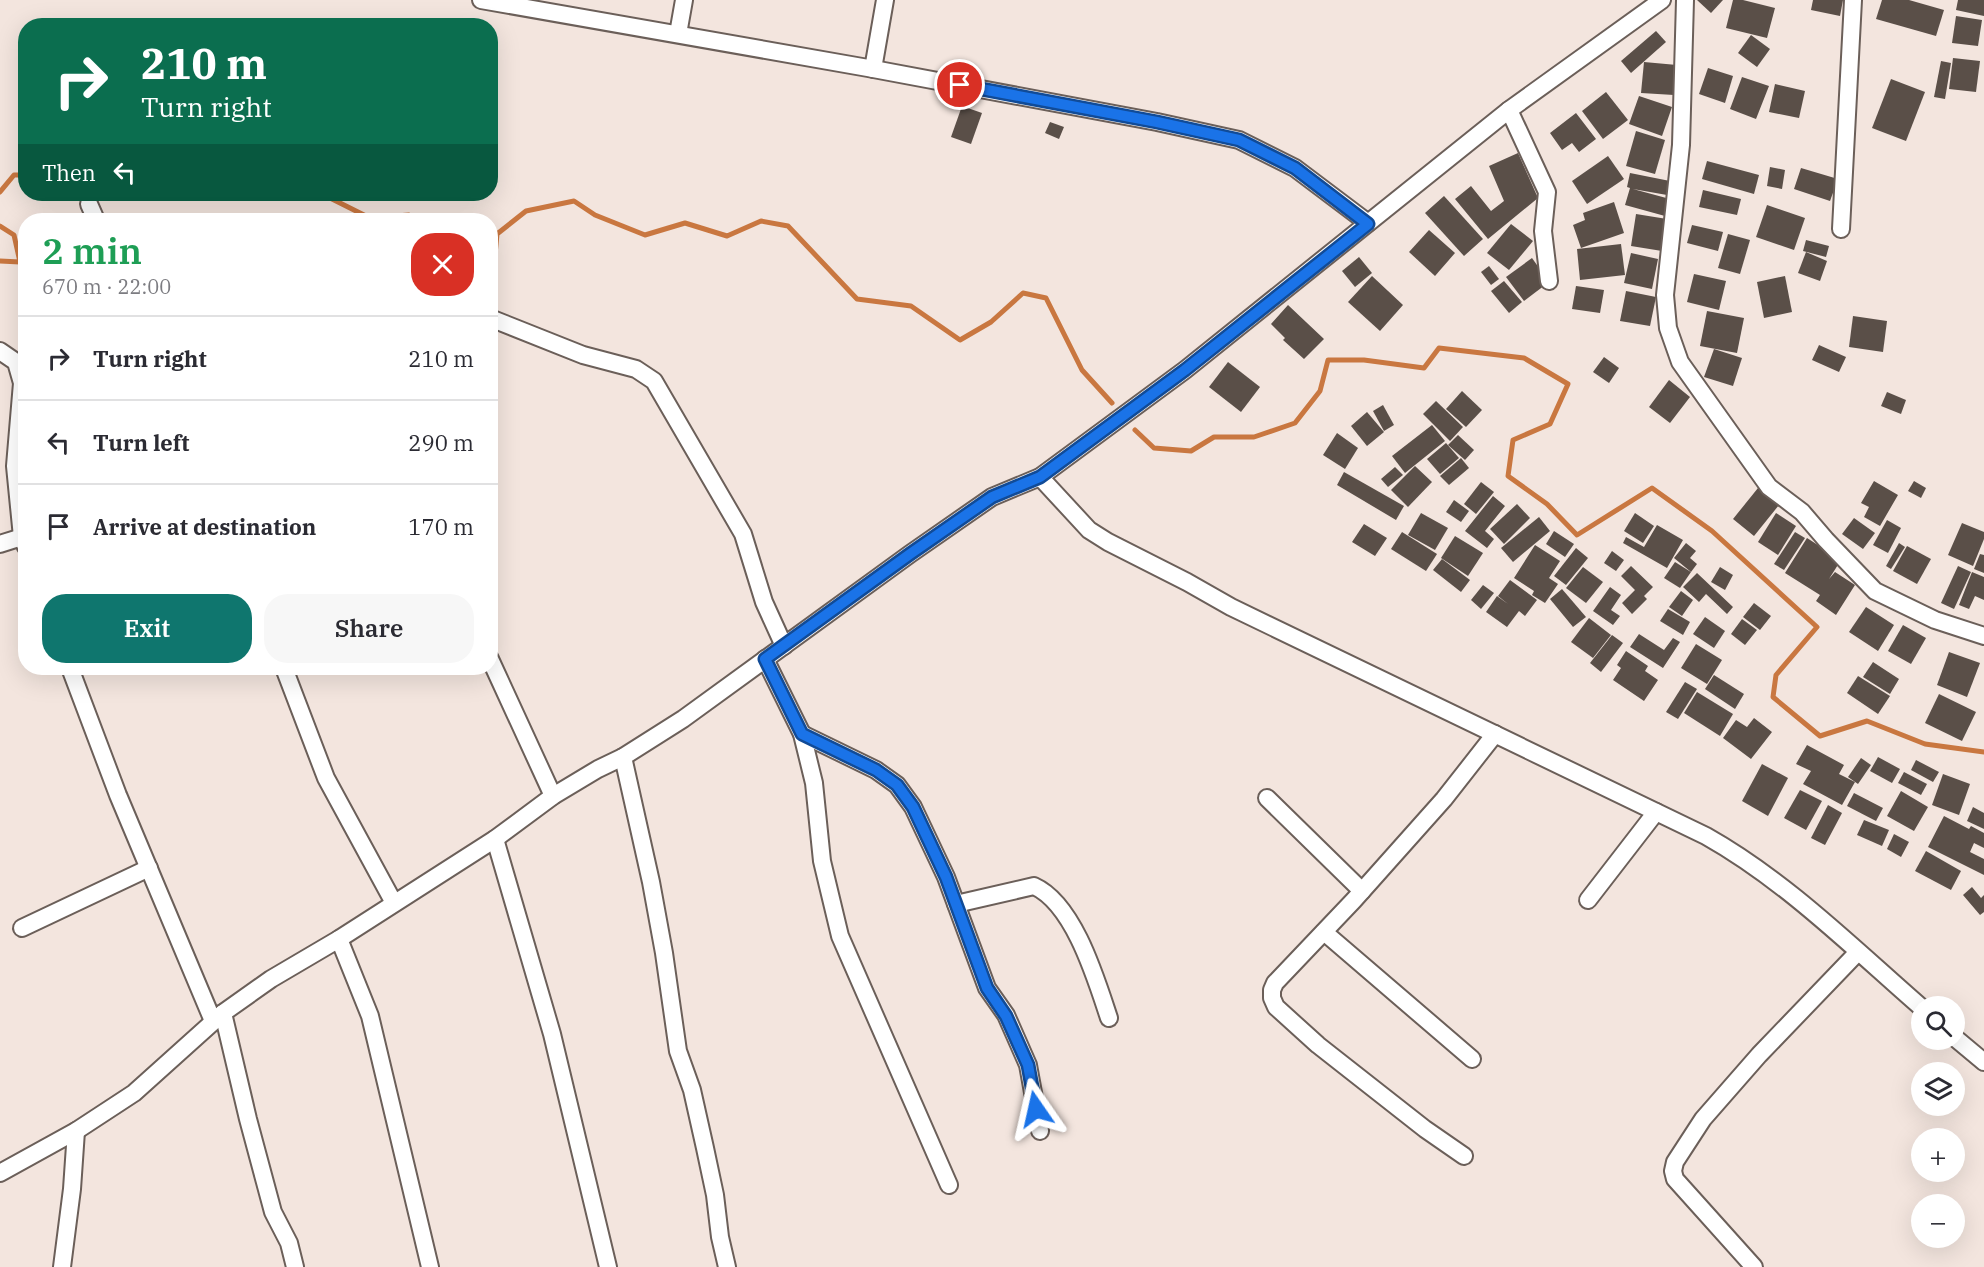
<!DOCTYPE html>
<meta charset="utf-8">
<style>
:root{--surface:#fff;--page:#f7f7f7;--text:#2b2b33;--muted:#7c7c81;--line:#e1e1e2;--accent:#0f766e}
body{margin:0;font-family:"IBM Plex Serif",serif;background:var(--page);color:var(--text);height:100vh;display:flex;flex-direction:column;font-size:22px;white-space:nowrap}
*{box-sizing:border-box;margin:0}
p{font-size:20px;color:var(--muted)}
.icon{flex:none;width:33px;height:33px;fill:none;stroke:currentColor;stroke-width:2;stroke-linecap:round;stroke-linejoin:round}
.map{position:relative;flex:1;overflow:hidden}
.drawer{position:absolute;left:18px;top:213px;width:480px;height:462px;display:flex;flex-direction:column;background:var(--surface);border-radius:24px;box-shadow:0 6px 24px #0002}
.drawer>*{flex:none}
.hud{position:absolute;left:18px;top:18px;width:480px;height:183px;border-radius:24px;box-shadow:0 6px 24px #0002;background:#0b6e4f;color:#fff;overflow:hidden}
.buttons{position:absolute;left:1911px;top:996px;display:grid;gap:12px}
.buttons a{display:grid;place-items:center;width:54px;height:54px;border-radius:50%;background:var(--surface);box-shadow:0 6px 24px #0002;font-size:30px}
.pin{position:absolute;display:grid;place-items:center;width:51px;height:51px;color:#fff;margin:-26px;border:3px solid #fff;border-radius:50%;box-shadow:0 2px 6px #0007}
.me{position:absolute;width:66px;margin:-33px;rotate:349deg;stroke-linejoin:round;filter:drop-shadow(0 0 4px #0008)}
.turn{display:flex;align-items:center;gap:21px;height:126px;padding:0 24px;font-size:27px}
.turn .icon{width:78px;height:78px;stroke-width:2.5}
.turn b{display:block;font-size:42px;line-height:51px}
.then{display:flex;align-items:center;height:57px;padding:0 24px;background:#0003;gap:12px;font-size:22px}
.round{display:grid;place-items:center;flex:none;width:63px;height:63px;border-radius:24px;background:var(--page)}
.summary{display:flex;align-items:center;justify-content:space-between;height:102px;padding:0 24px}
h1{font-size:36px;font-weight:600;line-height:45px;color:#1e9e55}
.cta{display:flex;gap:12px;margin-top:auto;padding:12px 24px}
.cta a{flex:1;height:69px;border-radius:24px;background:var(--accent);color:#fff;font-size:24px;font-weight:600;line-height:69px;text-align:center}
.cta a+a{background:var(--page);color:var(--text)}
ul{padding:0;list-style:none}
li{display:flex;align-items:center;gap:18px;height:84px;padding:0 24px;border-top:2px solid var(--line)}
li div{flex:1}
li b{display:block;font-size:22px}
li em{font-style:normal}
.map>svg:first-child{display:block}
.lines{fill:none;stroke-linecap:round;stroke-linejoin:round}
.stream{stroke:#c97740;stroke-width:5}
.building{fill:#5a4f48}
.minor-casing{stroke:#6b5f59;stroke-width:20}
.minor{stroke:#fff;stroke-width:16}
.route-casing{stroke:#114b97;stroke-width:15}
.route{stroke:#1a73e8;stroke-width:10}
</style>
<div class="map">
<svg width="1984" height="1267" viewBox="0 0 1984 1267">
<rect width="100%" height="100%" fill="#f3e5de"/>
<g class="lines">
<g class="stream">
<polyline points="0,192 14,175 26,175"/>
<polyline points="326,194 326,196 370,218 409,215 417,220"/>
<polyline points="0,226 14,235 20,262 0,261"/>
<polyline points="490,254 495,255 497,234 526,211 574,201 595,215 645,235 685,223 727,236 761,221 788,226 857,299 911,306 960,340 991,322 1023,293 1046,298 1082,370 1112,403"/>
<polyline points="1135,430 1154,448 1191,451 1214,437 1254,437 1295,423 1320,391 1328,360 1364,360 1424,368 1439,348 1524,358 1568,384 1550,424 1513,440 1508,476 1547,504 1577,535 1652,488 1712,531 1817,627 1776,675 1773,697 1820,736 1867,721 1925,744 1984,752"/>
</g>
</g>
<g class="building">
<polygon points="1697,0 1723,0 1711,13"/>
<polygon points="1733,0 1743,0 1775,8 1767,38 1726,28"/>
<polygon points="1813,0 1843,0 1840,16 1811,10"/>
<polygon points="1882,0 1909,0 1944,10 1936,36 1876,19"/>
<polygon points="1958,0 1984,0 1984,16 1956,10"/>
<polygon points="1956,16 1982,20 1978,46 1952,43"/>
<polygon points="1656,31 1666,42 1631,73 1621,61"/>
<polygon points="1751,35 1770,49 1757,67 1738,53"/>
<polygon points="1953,58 1980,61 1976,92 1949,89"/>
<polygon points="1941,61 1951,63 1945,99 1934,97"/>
<polygon points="1644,62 1677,65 1674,95 1641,93"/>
<polygon points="1708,68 1733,76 1725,103 1699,94"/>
<polygon points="1742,77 1769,86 1756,119 1730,109"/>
<polygon points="1891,79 1925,92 1906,141 1872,128"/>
<polygon points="1775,84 1805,91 1799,118 1769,112"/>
<polygon points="1606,92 1628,120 1603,139 1582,111"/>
<polygon points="1639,96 1672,107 1662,136 1629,124"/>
<polygon points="962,106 982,113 971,144 951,137"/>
<polygon points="1576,113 1596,139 1579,152 1572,143 1562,150 1550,133"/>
<polygon points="1050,122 1064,127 1059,139 1045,133"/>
<polygon points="1636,131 1665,140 1655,174 1626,166"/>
<polygon points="1518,153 1538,198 1488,239 1455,199 1471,186 1491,211 1504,201 1489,166"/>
<polygon points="1608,156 1624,179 1587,204 1572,181"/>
<polygon points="1707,161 1759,175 1754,194 1702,179"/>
<polygon points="1770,167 1785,170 1782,189 1767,186"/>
<polygon points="1801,168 1838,179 1830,201 1794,189"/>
<polygon points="1630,173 1670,181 1667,195 1633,189 1670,199 1665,216 1625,205 1630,188 1627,187"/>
<polygon points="1703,190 1741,199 1737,215 1699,207"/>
<polygon points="1444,196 1483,239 1464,256 1425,213"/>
<polygon points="1614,202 1624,233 1581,248 1573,225 1585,220 1583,213"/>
<polygon points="1767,205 1805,218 1794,250 1756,237"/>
<polygon points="1636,214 1667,219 1662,251 1631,246"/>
<polygon points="1511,224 1533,241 1509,270 1487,253"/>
<polygon points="1692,225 1723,232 1718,251 1687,243"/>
<polygon points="1429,230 1455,253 1435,276 1409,252"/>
<polygon points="1728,234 1750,240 1740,274 1718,268"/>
<polygon points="1806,240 1829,246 1826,257 1803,251"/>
<polygon points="1621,244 1625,275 1580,280 1577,249"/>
<polygon points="1806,252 1827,261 1820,281 1798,273"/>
<polygon points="1631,253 1658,259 1652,289 1624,283"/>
<polygon points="1359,257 1372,273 1355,287 1342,271"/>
<polygon points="1532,258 1549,282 1524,301 1506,277"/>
<polygon points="1489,266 1499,279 1491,285 1481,272"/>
<polygon points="1694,274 1726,281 1719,310 1687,302"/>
<polygon points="1372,276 1403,305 1380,331 1348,302"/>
<polygon points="1785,276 1792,312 1764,318 1757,282"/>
<polygon points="1504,281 1522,302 1509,313 1491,291"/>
<polygon points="1576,286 1604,290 1600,313 1572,309"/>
<polygon points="1626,291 1656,297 1650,326 1620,321"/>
<polygon points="1288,305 1324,339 1304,359 1283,340 1285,338 1271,324"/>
<polygon points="1707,311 1744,318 1737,353 1700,346"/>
<polygon points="1853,316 1887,321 1883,352 1849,347"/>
<polygon points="1819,345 1846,357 1839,372 1812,360"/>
<polygon points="1714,349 1742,358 1733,386 1704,377"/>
<polygon points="1604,357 1619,368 1609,383 1593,372"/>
<polygon points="1228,362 1260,387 1241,412 1209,387"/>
<polygon points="1669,380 1690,397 1670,423 1649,407"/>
<polygon points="1462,391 1482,410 1466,427 1446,409"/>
<polygon points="1887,392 1906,400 1901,414 1881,406"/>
<polygon points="1436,401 1463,427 1450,441 1423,414"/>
<polygon points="1383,405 1394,425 1384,431 1373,411"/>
<polygon points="1367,412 1384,432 1367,446 1351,426"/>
<polygon points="1432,425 1445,441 1405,473 1392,456"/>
<polygon points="1337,433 1358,448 1345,469 1323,455"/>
<polygon points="1458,435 1474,450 1465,460 1448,445"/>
<polygon points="1446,443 1459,458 1440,474 1427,459"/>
<polygon points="1461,458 1469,468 1449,485 1440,476"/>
<polygon points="1415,466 1432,482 1408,507 1391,490"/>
<polygon points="1395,467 1403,475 1388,487 1381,479"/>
<polygon points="1344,472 1404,506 1396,520 1337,485"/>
<polygon points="1874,481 1898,495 1880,526 1864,517 1869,507 1861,503"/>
<polygon points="1914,481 1926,488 1921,498 1908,491"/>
<polygon points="1481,482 1494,492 1476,514 1464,504"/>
<polygon points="1758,488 1779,505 1754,536 1733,519"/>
<polygon points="1493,496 1505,506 1485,531 1494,539 1487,548 1465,531"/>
<polygon points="1454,500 1469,511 1461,522 1446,512"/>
<polygon points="1517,504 1530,518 1504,544 1490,529"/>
<polygon points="1421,513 1448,528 1435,550 1408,535"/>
<polygon points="1635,513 1654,526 1643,543 1624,531"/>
<polygon points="1776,513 1796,526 1778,555 1758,542"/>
<polygon points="1539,517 1550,531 1513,562 1501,548"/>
<polygon points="1854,518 1875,533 1863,549 1842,534"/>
<polygon points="1887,520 1901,528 1888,553 1873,545"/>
<polygon points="1962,523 1984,532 1984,539 1973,566 1948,555"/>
<polygon points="1364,524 1387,538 1375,556 1352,542"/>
<polygon points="1657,525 1683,540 1667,568 1623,543 1626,537 1644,547"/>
<polygon points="1554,531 1574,544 1565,557 1546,544"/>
<polygon points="1402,532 1437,554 1426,571 1391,549"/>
<polygon points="1795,532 1805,538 1784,570 1774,564"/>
<polygon points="1455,536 1483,553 1468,576 1441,558"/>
<polygon points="1807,538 1841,560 1829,579 1835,572 1855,585 1836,615 1816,601 1820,595 1785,573"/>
<polygon points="1686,543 1696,551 1690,558 1697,564 1691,572 1674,558"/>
<polygon points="1899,543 1905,547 1891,569 1886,566"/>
<polygon points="1535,545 1560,561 1549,578 1558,584 1545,603 1532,595 1534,591 1514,578"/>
<polygon points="1907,546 1931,559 1917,584 1893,571"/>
<polygon points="1576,548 1588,558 1566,585 1554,576"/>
<polygon points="1612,551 1624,560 1616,571 1604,563"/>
<polygon points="1980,554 1984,555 1984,573 1974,569"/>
<polygon points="1442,559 1470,580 1461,592 1433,570"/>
<polygon points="1675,562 1691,572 1680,588 1664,578"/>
<polygon points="1631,566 1653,587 1644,596 1647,599 1632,614 1622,603 1635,590 1621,576"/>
<polygon points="1958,566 1971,572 1954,609 1941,603"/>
<polygon points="1583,567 1603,582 1586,603 1566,588"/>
<polygon points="1720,567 1733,575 1725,590 1711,582"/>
<polygon points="1972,572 1984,577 1984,600 1975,596 1969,609 1959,605"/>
<polygon points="1697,573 1733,607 1727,614 1706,594 1699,602 1683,587"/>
<polygon points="1510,580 1537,600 1525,616 1519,611 1507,627 1486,612 1497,596 1508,604 1498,596"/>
<polygon points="1483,585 1494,593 1481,609 1471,600"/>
<polygon points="1610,587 1621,595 1611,610 1620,616 1613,625 1593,611"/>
<polygon points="1562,589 1586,617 1573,627 1550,599"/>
<polygon points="1681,591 1693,600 1682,616 1669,607"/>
<polygon points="1754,603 1771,616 1760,630 1743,617"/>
<polygon points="1866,607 1894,625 1878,651 1849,632"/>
<polygon points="1668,609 1690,622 1683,635 1660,621"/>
<polygon points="1705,617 1725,631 1714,648 1693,634"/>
<polygon points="1589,618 1611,635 1593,658 1571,642"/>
<polygon points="1742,619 1757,630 1745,645 1731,634"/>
<polygon points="1903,625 1926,638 1911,664 1888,651"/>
<polygon points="1639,634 1664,650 1673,638 1680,642 1663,668 1630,647"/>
<polygon points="1612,635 1623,643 1601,672 1590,663"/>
<polygon points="1696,644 1722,660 1707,684 1681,668"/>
<polygon points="1626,651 1648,666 1645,671 1658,680 1644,701 1613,680 1621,668 1617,665"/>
<polygon points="1949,652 1980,663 1967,697 1937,685"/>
<polygon points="1873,662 1899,679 1890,694 1863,677"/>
<polygon points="1714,675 1744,694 1735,709 1705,689"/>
<polygon points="1858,676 1890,696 1878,714 1847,693"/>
<polygon points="1685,682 1697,689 1678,719 1666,712"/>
<polygon points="1697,692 1733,714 1720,736 1684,713"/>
<polygon points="1939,694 1976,712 1962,741 1925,723"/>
<polygon points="1754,718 1772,732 1751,759 1723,738 1736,720 1747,727"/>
<polygon points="1807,745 1844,765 1839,774 1855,782 1842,805 1803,784 1811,771 1796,764"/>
<polygon points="1878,757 1900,769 1892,783 1870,771"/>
<polygon points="1861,758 1871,765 1858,784 1848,777"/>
<polygon points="1916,760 1939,772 1933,782 1911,770"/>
<polygon points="1762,764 1788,778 1768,816 1742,801"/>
<polygon points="1904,772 1927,784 1921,795 1898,783"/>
<polygon points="1943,774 1970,784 1959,815 1932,805"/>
<polygon points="1800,790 1822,801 1806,830 1784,818"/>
<polygon points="1901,791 1928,807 1914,831 1887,816"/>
<polygon points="1854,793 1883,808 1876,821 1847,806"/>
<polygon points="1828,805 1842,813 1825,845 1811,838"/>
<polygon points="1973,807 1984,813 1984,829 1967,821"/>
<polygon points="1944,816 1969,829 1971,826 1984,833 1984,848 1974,843 1970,852 1984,859 1984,875 1928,847"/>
<polygon points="1864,820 1889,830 1882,846 1857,835"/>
<polygon points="1894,834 1909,842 1901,857 1887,849"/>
<polygon points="1926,851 1961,871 1951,890 1915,871"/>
<polygon points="1972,887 1981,898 1984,895 1984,912 1980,915 1963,895"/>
</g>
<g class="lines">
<g class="minor-casing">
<g id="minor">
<polyline points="481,0 868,68 1157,122 1239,140 1295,168 1368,223"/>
<polyline points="1685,0 1681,145 1665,295 1668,328 1680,362 1769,487 1802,512 1826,540 1875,591 1935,620 1984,636"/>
<polyline points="678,34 684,0"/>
<polyline points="873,69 885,0"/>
<polyline points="1509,110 1547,192 1543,231 1549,281"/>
<polyline points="89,204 96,220"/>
<polyline points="1841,229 1853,0"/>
<polyline points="490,318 583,355 636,369 654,381 743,534 764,602 784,646"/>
<polyline points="0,351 16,362 22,383 15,466 22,537 26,547"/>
<path d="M1040,477l49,53 19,12 79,40 44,25 475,229c80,45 147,112 216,172"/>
<polyline points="0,544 22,537"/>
<polyline points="490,659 553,796"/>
<polyline points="765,659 802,734 814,783 822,861 840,936 949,1185"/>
<polyline points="70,668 118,795 213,1021"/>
<polyline points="284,668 326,778 394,903"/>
<polyline points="802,734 876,770 897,785 913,807 946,877 987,988 1006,1015 1028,1065 1040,1131"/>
<polyline points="623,757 651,882 664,953 678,1051 692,1090 705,1148 715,1195 720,1237 727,1267"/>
<polyline points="1267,798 1362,891"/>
<polyline points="495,839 552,1034 608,1267"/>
<polyline points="1588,900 1656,812"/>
<path d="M956,904l78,-18c40,18 62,93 75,132"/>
<polyline points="22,928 149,868"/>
<polyline points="1324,932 1472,1059"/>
<polyline points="339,939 370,1016 430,1267"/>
<polyline points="223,1013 248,1119 273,1212 289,1243 295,1267"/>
<polyline points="1954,1037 1984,1062"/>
<polyline points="1464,1156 1425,1129 1318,1045 1276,1007 1272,998 1272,990 1275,983 1354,900 1444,799 1495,734"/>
<polyline points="0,1173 76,1131 134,1093 223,1013 271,979 339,939 495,839 553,796 598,769 623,757 683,719 910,554 992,497 1040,477 1185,370 1509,110 1662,0"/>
<polyline points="62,1267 72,1189 76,1131"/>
<polyline points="1754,1267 1675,1179 1673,1171 1675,1162 1703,1119 1759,1055 1858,952"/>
</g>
</g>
<use href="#minor" class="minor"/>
</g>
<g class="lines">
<g class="route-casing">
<polyline id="route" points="960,85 1157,122 1239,140 1295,168 1368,224 1185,370 1040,477 992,497 910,554 765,659 802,734 876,770 897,785 913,807 946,877 987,988 1006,1016 1028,1065 1036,1109"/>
</g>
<use href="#route" class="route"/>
</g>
</svg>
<div class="buttons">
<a><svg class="icon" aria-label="search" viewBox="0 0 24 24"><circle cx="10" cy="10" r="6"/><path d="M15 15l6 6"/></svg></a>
<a><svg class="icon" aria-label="layers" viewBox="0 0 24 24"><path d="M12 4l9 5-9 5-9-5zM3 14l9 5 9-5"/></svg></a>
<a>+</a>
<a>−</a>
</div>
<div class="pin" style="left:960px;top:85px;background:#d93025"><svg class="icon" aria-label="arrive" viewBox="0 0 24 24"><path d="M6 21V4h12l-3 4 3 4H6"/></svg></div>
<svg class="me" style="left:1036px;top:1109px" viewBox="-20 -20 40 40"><path d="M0-17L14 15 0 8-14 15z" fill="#1a73e8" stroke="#fff" stroke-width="4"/></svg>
<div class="hud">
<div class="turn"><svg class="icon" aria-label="right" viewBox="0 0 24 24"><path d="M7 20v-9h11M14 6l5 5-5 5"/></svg><div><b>210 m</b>Turn right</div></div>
<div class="then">Then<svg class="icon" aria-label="left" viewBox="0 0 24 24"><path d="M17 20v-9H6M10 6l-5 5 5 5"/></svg></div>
</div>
<section class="drawer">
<div class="summary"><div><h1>2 min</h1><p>670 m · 22:00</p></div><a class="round" style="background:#d93025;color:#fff"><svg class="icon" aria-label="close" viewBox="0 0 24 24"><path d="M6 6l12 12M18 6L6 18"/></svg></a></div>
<ul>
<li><svg class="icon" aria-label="right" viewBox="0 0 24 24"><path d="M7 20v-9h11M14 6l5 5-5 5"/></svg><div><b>Turn right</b></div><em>210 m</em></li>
<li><svg class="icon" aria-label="left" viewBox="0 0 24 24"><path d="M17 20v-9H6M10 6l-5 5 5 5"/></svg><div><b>Turn left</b></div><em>290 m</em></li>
<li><svg class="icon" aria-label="arrive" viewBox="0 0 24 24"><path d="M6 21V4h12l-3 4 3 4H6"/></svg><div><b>Arrive at destination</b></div><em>170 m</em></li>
</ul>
<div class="cta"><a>Exit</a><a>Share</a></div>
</section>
</div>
